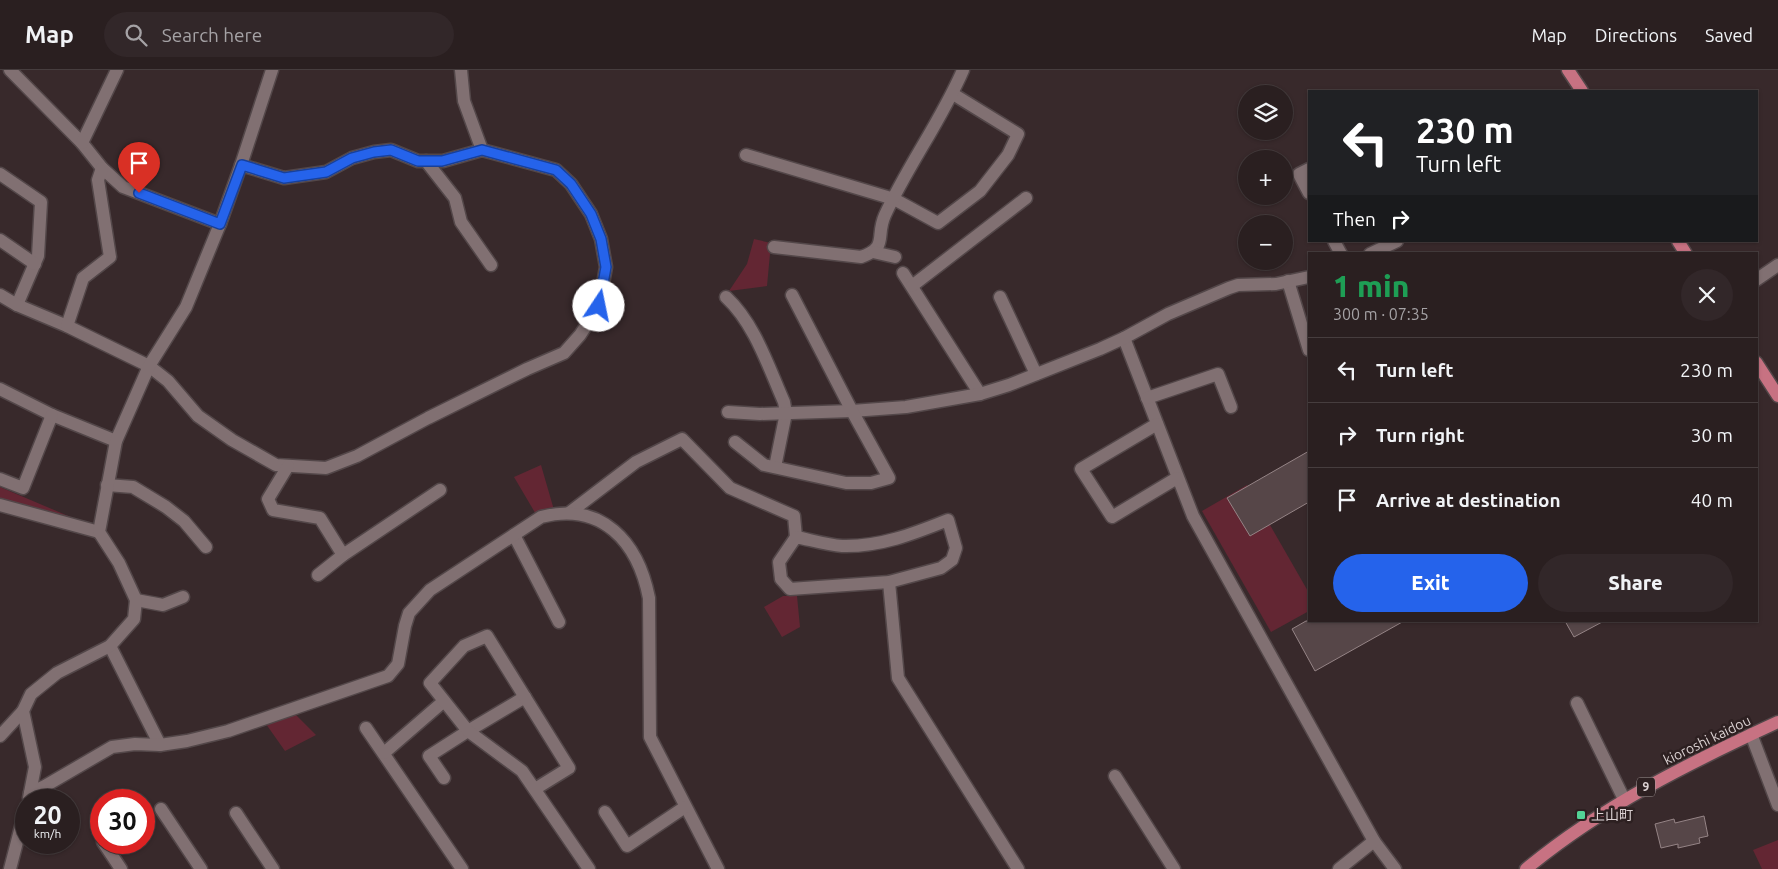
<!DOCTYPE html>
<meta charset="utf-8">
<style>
:root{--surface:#2a1f20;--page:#322729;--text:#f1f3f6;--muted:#a5a2a5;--line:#463d3e;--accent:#2563eb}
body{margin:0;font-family:Ubuntu,"Noto Sans JP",sans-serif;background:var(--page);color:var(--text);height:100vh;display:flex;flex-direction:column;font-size:19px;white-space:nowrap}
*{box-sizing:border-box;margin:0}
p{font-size:16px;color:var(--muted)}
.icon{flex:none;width:28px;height:28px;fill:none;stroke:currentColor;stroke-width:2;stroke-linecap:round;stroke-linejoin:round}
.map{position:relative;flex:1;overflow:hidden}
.details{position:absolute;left:1308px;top:182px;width:450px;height:370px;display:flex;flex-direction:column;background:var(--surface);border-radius:0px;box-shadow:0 1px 4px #0004,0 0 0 1px var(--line)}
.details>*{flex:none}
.guide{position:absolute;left:1308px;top:20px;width:450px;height:152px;border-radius:0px;box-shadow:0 1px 4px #0004,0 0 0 1px var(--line);background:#202124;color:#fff;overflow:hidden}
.buttons{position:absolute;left:1238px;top:15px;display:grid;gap:10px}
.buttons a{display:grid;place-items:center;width:55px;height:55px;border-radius:50%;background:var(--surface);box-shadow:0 1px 4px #0004,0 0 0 1px var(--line);font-size:25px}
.speed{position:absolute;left:15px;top:719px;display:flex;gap:10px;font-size:25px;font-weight:700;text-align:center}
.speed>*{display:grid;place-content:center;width:65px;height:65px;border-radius:50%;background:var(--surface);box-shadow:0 1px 4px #0004,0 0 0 1px var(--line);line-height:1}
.speed small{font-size:12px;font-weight:400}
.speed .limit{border:8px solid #d22;background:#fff;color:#111}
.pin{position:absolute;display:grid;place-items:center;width:42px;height:42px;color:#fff;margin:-51px -21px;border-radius:50% 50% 50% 0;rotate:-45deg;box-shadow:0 0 5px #0007}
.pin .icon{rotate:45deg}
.me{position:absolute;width:55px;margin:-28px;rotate:11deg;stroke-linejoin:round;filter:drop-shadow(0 0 4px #0008)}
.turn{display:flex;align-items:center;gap:18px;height:105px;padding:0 25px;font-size:22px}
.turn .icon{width:65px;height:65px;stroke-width:2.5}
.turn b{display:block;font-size:35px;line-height:42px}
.then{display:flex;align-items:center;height:48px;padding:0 25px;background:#0003;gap:10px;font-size:19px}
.round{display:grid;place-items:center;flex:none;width:52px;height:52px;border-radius:26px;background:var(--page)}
.headline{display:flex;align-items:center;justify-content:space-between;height:85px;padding:0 25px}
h1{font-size:30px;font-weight:800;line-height:38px;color:#1e9e55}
.button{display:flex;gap:10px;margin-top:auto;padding:10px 25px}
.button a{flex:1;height:58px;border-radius:30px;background:var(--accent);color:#fff;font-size:20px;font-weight:800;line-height:58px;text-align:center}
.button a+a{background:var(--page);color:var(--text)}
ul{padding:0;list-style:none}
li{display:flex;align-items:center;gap:15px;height:65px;padding:0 25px;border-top:1px solid var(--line)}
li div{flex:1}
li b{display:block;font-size:19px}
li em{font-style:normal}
header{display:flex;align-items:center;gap:30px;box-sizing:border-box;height:70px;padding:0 25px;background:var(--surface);border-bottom:1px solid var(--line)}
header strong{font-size:24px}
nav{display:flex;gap:28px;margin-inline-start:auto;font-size:18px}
.search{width:350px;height:45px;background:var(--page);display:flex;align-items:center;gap:12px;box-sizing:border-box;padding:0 18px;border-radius:28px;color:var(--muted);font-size:19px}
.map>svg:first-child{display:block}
.green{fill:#632633}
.building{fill:#564648;stroke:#958486}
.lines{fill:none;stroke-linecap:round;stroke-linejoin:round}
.minor-casing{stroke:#534749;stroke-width:15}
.major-casing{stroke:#534749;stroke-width:15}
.minor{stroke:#817072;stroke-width:12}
.major{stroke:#c77282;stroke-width:12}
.route-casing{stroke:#184099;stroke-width:12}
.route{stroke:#2563eb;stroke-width:9}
.poi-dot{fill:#53d396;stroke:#2d2021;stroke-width:2}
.labels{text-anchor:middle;stroke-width:5;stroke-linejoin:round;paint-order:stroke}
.shield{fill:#2d2021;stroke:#a79c9d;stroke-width:1}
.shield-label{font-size:12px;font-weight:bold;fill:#dbd1d2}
.street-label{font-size:14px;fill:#dbd1d2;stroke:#2d2021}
.poi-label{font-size:14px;fill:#dbd1d2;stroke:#2d2021;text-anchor:start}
</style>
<header>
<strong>Map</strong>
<div class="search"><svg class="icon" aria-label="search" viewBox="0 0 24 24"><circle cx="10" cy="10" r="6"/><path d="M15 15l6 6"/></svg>Search here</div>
<nav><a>Map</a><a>Directions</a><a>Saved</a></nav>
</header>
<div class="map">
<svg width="1778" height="799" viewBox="0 0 1778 799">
<rect width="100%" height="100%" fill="#38292b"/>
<g class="green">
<polygon points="754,169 771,173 767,216 729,221 747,194"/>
<polygon points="541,395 554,440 537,446 514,407"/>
<polygon points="1247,415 1309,523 1309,541 1271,562 1202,441"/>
<polygon points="0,417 73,448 74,449 0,431"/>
<polygon points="783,526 797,526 800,557 782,567 764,537"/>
<polygon points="294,643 316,665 285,681 266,654"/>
<polygon points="1778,770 1778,799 1762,799 1753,780"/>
</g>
<g class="building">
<polygon points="1309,381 1309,432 1250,466 1227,428"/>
<polygon points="1306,551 1404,551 1315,601 1292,559"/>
<polygon points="1565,551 1604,551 1574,567"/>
<polygon points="1704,746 1708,766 1699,768 1700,773 1678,778 1678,774 1661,778 1655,754 1674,749 1675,753"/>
</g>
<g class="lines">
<g class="minor-casing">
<g id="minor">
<polyline points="10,0 82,73 102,98 123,117 220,154"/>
<polyline points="461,0 464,31 482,80"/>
<polyline points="82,73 117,0"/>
<polyline points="746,85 894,129 938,153 980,121 1008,85 1018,64 953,24"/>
<polyline points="426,91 455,128 461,152 491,195"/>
<polyline points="1309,99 1299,104 1309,123"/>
<polyline points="0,104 41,132 38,186 17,235"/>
<polyline points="0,170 35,194"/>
<polyline points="1334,171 1341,184"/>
<path d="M774,177l87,10c28,-10 14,-20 24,-42 23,-50 56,-94 78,-145"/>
<polyline points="873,182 895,187"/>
<polyline points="1370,184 1397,171"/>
<polyline points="903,203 980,324"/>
<polyline points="1756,210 1778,195"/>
<polyline points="1288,211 1309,280"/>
<polyline points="912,216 1026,128"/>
<polyline points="0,225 17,235 67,256 149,296 168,311 198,346 232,370 276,395 326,398 357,386 428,348 527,299 564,283 580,265 599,236 606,197 601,169 591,144 571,114 556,100 482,80 443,91 418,91 391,80 374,82 352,88 326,102 284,108 241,95"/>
<path d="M726,227c29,27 42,69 58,105l2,11 -11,54"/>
<polyline points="1000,227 1036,304"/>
<polyline points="67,256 83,208 110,187 98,110 102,98"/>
<polyline points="1124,268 1193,446 1374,771 1395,799"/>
<polyline points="0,319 52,345 116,371"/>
<polyline points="1147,328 1218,304 1231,337"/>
<polyline points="728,342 760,344 852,341 906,337 980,324 1009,315 1100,279 1124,268 1168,244 1229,218 1238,215 1276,214 1309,207"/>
<polyline points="1157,354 1081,399 1112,447 1177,408"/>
<polyline points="735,372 764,395 846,413 871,413 889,408 852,341 792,225"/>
<polyline points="288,396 268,429 273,440 320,448 343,485 440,420"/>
<polyline points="0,409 23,418 52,345"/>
<polyline points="107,415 133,417 166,437 184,451 206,477"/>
<polyline points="0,435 99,462"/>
<polyline points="569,443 636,392 682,369 730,418 794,446 796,467"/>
<path d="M948,450l8,28 -4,12 -11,8 -52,14 -99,7 -9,-10 -2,-17 17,-25c15,3 31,8 46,9 38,1 71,-12 106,-26z"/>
<polyline points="514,465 559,552"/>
<polyline points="318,505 343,485"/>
<polyline points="889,512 898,608 1018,799"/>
<polyline points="136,530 163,535 183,527"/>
<polyline points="110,576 160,675"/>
<polyline points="1577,633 1624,729"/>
<polyline points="366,658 462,799"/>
<polyline points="1751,664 1778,735"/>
<polyline points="0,666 23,641"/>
<polyline points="384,683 444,631"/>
<polyline points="1115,706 1174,799"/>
<polyline points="444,708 429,686 468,661 525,627"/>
<polyline points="535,719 569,698 487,566 464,576 430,613 468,661 522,701 589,799"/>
<path d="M30,723l15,-7 67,-39 23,-3 25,1 27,-4 41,-10 160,-55 10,-12 7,-38 4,-13 21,-23 111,-73c61,-16 97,25 108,81l1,139 68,132"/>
<polyline points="29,728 35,697 23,641 31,624 57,603 110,576 134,549 136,530 119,493 99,462 116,371 149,296 186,237 220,154 241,95 272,0"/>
<polyline points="161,739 201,799"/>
<polyline points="605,742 627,776 685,737"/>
<polyline points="236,743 273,799"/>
<polyline points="103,772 121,799"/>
<polyline points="10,799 26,737"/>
<polyline points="1339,799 1374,771"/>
</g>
</g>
<g class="major-casing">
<g id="major">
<polyline points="1568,0 1582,21"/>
<polyline points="1678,171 1686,184"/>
<polyline points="1756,292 1778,326"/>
<path d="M1526,799c76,-63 163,-106 252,-147"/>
</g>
</g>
<use href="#minor" class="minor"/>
<use href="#major" class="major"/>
</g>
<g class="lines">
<g class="route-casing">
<polyline id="route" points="139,123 220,154 242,95 284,108 326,102 352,88 374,82 391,80 418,91 442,91 482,80 556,100 571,114 591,144 601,169 606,197 599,236"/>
</g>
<use href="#route" class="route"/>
</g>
<rect class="poi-dot" x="1576" y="740" width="10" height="10" rx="2.5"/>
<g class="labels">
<rect class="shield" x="1637" y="707.5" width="18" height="19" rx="4"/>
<g class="shield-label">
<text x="1646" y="721">9</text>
</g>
<g class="street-label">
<text transform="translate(1707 670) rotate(-26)" y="5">kioroshi kaidou</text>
</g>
<g class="poi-label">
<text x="1591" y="750">上山町</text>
</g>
</g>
</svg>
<div class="buttons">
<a><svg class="icon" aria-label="layers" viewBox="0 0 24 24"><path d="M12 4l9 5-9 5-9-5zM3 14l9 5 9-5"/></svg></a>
<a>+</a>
<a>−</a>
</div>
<div class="speed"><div>20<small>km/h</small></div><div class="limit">30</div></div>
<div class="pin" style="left:139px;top:123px;background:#d93025"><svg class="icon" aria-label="arrive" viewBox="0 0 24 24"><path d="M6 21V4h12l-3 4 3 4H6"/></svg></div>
<svg class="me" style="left:599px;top:236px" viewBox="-20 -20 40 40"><circle r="19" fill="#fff"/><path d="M0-13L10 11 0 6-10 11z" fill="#2563eb"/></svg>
<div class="guide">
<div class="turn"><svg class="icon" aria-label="left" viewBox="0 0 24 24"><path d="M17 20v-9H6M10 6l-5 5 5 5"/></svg><div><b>230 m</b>Turn left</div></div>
<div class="then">Then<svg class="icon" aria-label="right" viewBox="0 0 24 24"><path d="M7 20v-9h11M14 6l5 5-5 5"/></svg></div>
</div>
<section class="details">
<div class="headline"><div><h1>1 min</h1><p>300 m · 07:35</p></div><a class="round"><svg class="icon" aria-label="close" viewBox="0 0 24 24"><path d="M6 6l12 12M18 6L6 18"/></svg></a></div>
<ul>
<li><svg class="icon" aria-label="left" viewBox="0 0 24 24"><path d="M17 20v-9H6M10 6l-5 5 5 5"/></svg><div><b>Turn left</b></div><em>230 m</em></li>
<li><svg class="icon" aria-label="right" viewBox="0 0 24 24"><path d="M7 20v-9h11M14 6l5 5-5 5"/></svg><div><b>Turn right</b></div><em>30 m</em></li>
<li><svg class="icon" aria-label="arrive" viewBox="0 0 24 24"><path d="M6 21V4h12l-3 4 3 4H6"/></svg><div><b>Arrive at destination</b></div><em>40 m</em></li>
</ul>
<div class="button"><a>Exit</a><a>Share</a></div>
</section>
</div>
